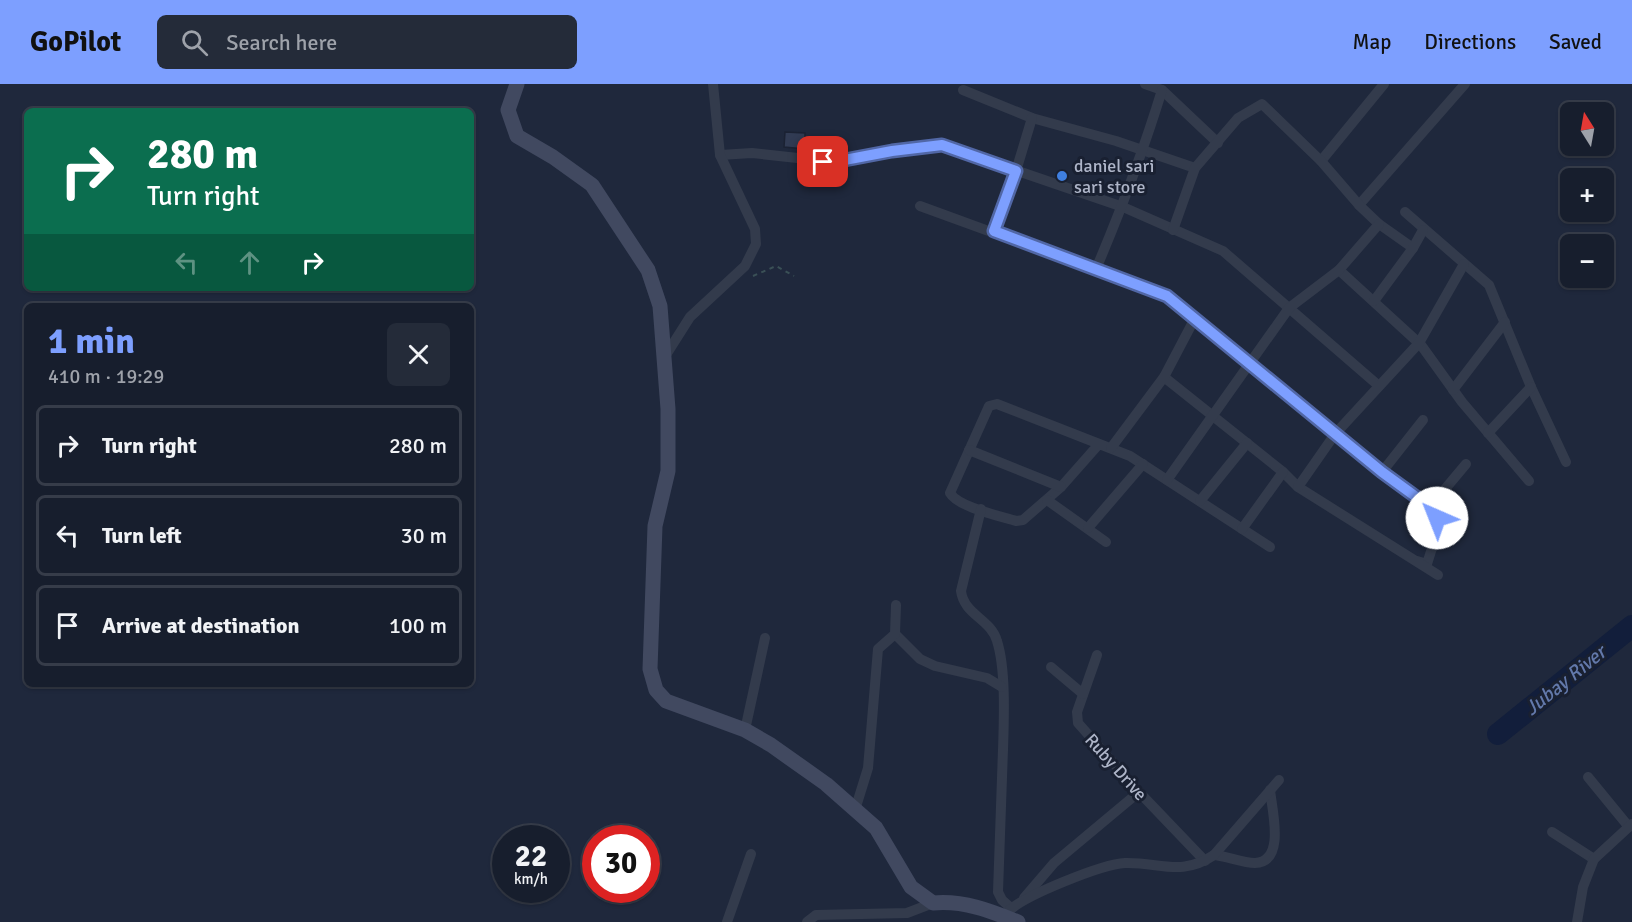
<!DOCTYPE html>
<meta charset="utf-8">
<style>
:root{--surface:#171e2d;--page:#242b39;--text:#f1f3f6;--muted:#9ea2aa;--line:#363c49;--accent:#7d9fff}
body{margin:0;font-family:Signika,sans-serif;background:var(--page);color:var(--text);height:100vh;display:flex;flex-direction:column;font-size:22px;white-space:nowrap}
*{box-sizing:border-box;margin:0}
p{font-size:20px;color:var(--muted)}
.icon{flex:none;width:33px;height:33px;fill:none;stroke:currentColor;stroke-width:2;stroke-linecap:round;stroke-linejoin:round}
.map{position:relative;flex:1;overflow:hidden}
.sheet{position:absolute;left:24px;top:219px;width:450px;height:384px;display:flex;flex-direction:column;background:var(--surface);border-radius:9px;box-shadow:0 2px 4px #0004,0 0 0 2px var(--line)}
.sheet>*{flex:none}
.banner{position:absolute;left:24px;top:24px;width:450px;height:183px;border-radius:9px;box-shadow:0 2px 4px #0004,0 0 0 2px var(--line);background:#0b6e4f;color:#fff;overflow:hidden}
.needle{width:39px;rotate:349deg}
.buttons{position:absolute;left:1560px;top:18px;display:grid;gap:12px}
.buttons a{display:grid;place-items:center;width:54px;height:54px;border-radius:9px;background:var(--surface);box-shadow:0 2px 4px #0004,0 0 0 2px var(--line);font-size:30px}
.speed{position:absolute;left:492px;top:741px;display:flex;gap:12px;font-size:30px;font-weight:700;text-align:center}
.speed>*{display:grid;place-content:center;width:78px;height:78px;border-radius:50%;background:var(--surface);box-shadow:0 2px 4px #0004,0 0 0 2px var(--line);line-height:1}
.speed small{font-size:15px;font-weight:400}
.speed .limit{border:9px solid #d22;background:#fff;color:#111}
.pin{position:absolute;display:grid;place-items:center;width:51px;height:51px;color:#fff;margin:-26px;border-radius:12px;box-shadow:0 3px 9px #0006}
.me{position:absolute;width:66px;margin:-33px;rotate:316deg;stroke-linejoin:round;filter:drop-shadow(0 0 4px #0008)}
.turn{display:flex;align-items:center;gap:21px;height:126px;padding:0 24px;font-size:27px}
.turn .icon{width:78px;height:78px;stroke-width:2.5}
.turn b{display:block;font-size:42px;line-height:51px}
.lanes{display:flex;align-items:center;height:57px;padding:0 24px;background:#0003;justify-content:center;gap:30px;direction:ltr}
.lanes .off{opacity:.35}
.round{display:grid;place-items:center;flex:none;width:63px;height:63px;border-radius:9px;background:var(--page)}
.headline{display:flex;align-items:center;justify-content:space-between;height:102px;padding:0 24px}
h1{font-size:36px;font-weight:700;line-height:45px;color:var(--accent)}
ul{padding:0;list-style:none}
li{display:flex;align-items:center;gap:18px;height:81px;margin:0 12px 9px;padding:0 12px;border:3px solid var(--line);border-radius:9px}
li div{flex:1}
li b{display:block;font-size:22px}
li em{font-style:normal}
header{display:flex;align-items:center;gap:36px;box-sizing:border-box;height:84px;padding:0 30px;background:var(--accent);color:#111}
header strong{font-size:28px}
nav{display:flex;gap:33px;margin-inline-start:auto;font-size:21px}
.search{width:420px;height:54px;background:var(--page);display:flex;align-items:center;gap:15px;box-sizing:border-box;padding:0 21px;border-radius:9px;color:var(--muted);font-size:22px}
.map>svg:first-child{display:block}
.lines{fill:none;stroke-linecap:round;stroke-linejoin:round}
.river{stroke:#121e3b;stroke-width:22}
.building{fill:#313b53;stroke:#1b2233;stroke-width:1.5}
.path{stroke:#3a5056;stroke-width:2;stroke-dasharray:4.5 4.5;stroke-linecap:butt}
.street{stroke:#333b4c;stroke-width:10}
.secondary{stroke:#414960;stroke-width:15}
.route-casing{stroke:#5167a6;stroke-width:15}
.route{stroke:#7d9fff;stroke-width:10}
.shop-dot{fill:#3f7fe0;stroke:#192031;stroke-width:2}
.labels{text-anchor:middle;stroke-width:6;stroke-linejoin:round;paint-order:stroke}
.poi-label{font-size:18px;fill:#aeb5c8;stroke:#192031;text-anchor:start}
.street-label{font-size:18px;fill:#aeb5c8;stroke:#192031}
.water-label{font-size:20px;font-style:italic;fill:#6379ab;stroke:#192031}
</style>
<header>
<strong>GoPilot</strong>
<div class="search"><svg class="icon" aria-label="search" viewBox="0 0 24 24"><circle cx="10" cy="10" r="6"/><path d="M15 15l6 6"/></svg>Search here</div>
<nav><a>Map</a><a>Directions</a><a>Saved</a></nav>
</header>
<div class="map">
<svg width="1632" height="838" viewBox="0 0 1632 838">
<rect width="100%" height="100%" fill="#1f283c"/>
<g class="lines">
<polyline class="river" points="1498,650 1632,542"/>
</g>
<polygon class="building" points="785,48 805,49 805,65 784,63"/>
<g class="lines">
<polyline class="path" points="753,192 776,182 794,192"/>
<g class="street">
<polyline points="1145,0 1162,6 1218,59"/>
<polyline points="963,6 1032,34 1116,57 1195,84"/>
<polyline points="720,71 752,69 834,78 892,67 942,61 1123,123 1223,167 1379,302"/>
<polyline points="1321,77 1384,0"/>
<polyline points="1359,121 1465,0"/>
<polyline points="920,122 1167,212 1382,388 1430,423 1437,434 1437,448 1427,480 1417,477"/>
<polyline points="1405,128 1489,201 1531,303 1566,378"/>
<polyline points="1173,146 1195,84 1238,34 1262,20 1321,77 1359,121 1379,140 1413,164"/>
<polyline points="994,147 1016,87 1032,34"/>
<path d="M1096,185c25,-59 47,-117 66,-179"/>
<polyline points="1339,186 1421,261 1462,318 1529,397"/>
<polyline points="1374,217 1413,164 1423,146"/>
<polyline points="664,274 690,233 745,182 756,160 755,145 720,71 713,0"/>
<polyline points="1164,293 1283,388 1298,403 1438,491"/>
<polyline points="1453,306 1505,238"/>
<polyline points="1488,349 1531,303"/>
<path d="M1099,360l-38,43 -38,33 -7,1c-16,-5 -58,-14 -66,-28l39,-87 8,-2 133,52 140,91"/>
<polyline points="1111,364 1164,293 1195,234"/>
<polyline points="969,366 1061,403"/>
<polyline points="1382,388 1423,336"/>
<polyline points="1167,396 1289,224 1339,186 1379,140"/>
<polyline points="1298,403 1335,350 1419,259 1464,180"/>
<polyline points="1047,416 1106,458"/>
<polyline points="1200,417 1247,359"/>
<polyline points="1430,423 1466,380"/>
<path d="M981,425l-20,82c3,24 30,28 36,50 9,28 7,78 6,109 -2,47 -3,94 -5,142l4,8 9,8"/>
<polyline points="1088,444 1143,380"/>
<polyline points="1242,445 1283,388"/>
<polyline points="895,550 920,575 935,582 987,594 1002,603"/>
<polyline points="1097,571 1077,628 1078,639 1139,708 1205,777"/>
<polyline points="1051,583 1083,610"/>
<polyline points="745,646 765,554"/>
<polyline points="1588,693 1629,743"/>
<polyline points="855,726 868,684 878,565 895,550 896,521"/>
<polyline points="1552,748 1594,775"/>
<path d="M1214,771c13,1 28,8 41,8 31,-1 17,-53 15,-73"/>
<polyline points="1024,814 1054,779 1139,708"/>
<path d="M1008,828c14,-16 95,-48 117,-49 35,-1 56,14 89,-8l65,-75"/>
<polyline points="727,838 751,770"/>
<polyline points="807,838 816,831 907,829 933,819"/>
<polyline points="1577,838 1583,803 1594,775 1632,740"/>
</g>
<path class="secondary" d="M517,0l-9,26 9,26 36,21 39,28 56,85 12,36 8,103v62l-13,55 -5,143 6,21 10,11 79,29 26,15 55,39 50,44 35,59 22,16c30,-3 58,8 85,19"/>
</g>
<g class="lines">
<g class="route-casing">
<polyline id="route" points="823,78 834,78 892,67 942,61 1016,87 994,147 1167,212 1382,388 1430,423 1437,434"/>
</g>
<use href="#route" class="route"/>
</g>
<circle class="shop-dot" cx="1062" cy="92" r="6"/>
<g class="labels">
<g class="poi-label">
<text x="1074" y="88">daniel sari<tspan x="1074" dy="21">sari store</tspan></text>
</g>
<g class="street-label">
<text transform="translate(1116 683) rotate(48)" y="6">Ruby Drive</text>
</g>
<g class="water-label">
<text transform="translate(1565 596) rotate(-39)" y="7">Jubay River</text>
</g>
</g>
</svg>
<div class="buttons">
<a><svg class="needle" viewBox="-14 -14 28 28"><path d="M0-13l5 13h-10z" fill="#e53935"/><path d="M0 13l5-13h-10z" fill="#9ea2aa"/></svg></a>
<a>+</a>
<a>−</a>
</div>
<div class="speed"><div>22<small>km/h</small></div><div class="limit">30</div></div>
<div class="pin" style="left:823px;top:78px;background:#d93025"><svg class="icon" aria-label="arrive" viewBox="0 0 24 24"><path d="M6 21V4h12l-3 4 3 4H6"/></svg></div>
<svg class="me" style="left:1437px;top:434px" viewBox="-20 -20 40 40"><circle r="19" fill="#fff"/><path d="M0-13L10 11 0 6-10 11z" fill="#7d9fff"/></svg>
<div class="banner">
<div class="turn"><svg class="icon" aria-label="right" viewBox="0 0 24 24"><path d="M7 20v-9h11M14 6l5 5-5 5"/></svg><div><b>280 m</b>Turn right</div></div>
<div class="lanes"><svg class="icon off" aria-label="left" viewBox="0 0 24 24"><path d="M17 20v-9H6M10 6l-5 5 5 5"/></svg><svg class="icon off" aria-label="ahead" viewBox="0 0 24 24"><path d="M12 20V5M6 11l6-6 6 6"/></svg><svg class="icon" aria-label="right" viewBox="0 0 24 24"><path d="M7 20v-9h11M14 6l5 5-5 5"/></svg></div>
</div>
<section class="sheet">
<div class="headline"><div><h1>1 min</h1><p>410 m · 19:29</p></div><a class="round"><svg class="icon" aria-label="close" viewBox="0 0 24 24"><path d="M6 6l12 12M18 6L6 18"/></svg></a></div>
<ul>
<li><svg class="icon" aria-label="right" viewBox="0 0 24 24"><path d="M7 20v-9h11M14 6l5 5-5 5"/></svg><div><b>Turn right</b></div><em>280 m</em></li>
<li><svg class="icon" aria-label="left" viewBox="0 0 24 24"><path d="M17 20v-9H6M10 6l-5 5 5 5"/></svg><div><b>Turn left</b></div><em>30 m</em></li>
<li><svg class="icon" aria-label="arrive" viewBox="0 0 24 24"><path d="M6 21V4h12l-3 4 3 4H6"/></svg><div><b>Arrive at destination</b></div><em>100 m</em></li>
</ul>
</section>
</div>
